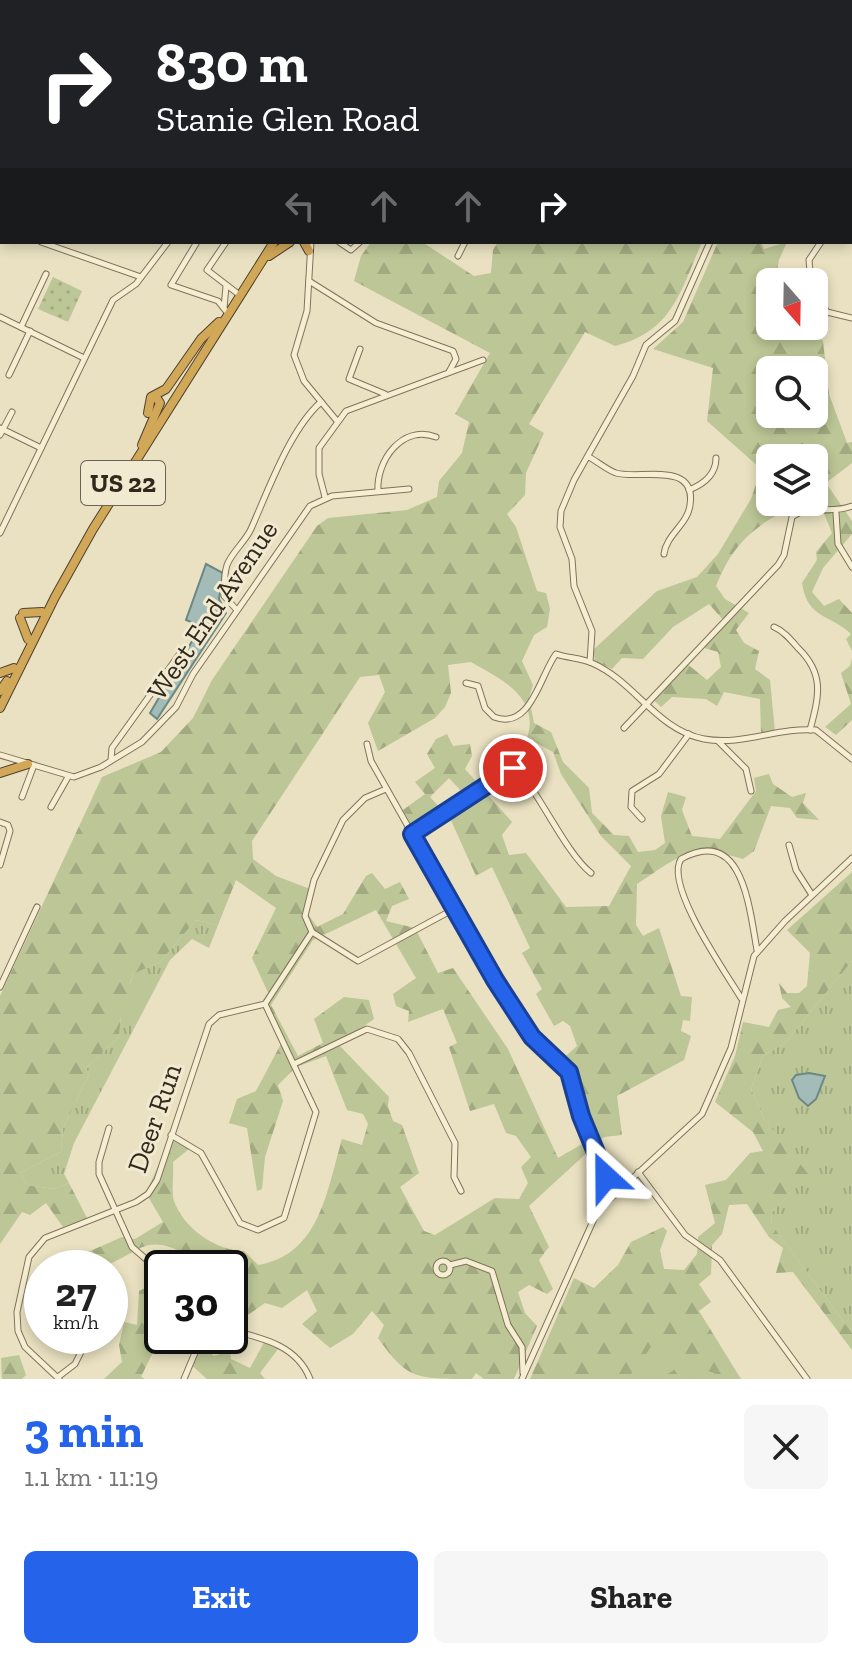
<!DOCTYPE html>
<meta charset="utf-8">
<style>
:root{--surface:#fff;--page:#f6f6f6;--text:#222;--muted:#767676;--accent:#2563eb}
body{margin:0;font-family:"Zilla Slab",serif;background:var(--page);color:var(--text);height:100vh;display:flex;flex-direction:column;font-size:30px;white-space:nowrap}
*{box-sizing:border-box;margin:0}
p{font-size:26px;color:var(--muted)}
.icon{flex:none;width:44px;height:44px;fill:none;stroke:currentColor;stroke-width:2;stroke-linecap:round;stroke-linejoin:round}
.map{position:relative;height:1379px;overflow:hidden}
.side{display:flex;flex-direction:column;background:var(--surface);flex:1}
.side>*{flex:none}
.top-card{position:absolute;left:0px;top:0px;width:852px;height:244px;box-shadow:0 4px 12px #0003;background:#202124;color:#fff;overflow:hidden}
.needle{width:52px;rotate:160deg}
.buttons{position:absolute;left:756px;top:268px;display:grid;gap:16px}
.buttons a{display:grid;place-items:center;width:72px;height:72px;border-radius:12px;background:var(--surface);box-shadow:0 4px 12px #0003;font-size:40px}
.speed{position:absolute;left:24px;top:1250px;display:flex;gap:16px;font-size:40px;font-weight:700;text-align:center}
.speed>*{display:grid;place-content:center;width:104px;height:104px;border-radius:50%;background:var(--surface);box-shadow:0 4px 12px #0003;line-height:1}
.speed small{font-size:20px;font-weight:400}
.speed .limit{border:4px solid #111;border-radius:12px;background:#fff;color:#111}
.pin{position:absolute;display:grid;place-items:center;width:68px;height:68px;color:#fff;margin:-34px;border:4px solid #fff;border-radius:50%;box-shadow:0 2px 8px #0007}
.me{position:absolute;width:88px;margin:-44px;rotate:336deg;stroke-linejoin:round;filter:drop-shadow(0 0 6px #0008)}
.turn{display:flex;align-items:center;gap:28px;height:168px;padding:0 24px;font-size:36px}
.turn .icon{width:104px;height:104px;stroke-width:2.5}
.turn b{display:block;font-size:56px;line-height:68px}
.lanes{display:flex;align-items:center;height:76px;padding:0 24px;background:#0003;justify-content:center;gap:40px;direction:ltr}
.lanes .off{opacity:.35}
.round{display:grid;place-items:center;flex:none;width:84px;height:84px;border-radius:12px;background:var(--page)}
.head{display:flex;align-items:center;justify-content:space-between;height:136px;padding:0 24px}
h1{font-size:48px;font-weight:700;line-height:60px;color:var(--accent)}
.primary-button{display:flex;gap:16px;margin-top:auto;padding:16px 24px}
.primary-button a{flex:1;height:92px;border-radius:12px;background:var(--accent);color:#fff;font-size:32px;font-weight:700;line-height:92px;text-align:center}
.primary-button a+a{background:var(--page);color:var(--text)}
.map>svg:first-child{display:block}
.grass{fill:url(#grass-tufts)}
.forest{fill:url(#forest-firs);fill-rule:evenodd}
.park{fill:url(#park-dots)}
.pitch{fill:#bcc696}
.water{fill:#a3bcb7;stroke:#6b8884;stroke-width:2}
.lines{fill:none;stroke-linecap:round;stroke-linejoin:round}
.minor-casing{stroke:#81725a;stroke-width:7}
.highway-casing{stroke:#4e402e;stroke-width:10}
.minor{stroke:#f5eed3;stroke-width:5}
.highway{stroke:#d1a758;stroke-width:8}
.route-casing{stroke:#184099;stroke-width:20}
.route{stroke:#2563eb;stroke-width:14}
.labels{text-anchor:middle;stroke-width:6;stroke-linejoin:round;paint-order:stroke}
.shield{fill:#f1ead0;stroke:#6b6353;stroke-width:2}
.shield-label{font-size:26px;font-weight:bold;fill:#32291d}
.street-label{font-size:28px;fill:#32291d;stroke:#f1ead0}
</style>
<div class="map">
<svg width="852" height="1379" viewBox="0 0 852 1379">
<defs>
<pattern id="grass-tufts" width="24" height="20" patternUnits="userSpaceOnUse" patternTransform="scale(2)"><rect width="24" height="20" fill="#bcc696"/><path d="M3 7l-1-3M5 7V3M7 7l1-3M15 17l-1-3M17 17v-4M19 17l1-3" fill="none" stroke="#a2aa81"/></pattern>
<pattern id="forest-firs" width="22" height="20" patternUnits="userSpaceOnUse" patternTransform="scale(2)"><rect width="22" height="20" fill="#bcc696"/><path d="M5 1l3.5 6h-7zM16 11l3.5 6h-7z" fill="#a2aa81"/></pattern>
<pattern id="park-dots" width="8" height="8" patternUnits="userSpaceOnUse" patternTransform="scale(2)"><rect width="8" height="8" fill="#bcc696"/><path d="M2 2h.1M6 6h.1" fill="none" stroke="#a2aa81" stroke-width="1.8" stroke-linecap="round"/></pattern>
</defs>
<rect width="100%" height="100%" fill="#e9e1c1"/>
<g class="grass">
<polygon points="196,920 218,925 209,948 192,939 170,960 74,1143 64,1174 69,1183 54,1189 27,1185 20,1173 61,1152 63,1128 89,1075 86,1068 119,1037 121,1016 133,974 160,962"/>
<polygon points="852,961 852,1333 772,1225 771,1213 808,1175 764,1119 751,1089 763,1056 785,1043"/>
</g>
<g class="forest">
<path d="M371,242h51l52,34 17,-3 2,-23 5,-8h204c-22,50 -29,89 -87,104l-30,-14 -56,92 15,9 -18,40 -1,22 -18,19 9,13 21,64 9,2 4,16 -3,18 -13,8 -12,26 11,24 -4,12 5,26 17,9 12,30 26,26 3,25 22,22 15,1 9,16 17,-2 10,-7 -4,-27 7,-24 18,5 -4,13 10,26 28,3 36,-48 -2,-13 15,-4 4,10 19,13 14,-4 -3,10 16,17 -22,-2 -7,-10 -19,-2 -17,45 -11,8c-55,-16 -61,-4 -106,25l-1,41 7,11 16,-8 22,68 11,1 -2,24 -7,-1 -2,11 10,5 -7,24 -67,36 5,39 -18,2 -75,69 20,41 -10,13 14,29 -6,5 -18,-9 -11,7 7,21 12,13 -23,53h-30l-8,-6 -4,6c-57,0 -65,0 -94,-41l6,-13 -12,-14 -19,23 -23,14 -28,-24 15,-13 -10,-21 -25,18 -17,-5 -17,12 -18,-13v-34h-38l-4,-13c-43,-22 -44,-5 -83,11 -12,5 -31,2 -45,2l3,-5 59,-26 13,2 28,-17 -17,-29 25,-56 18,12 -16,13c1,12 -2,29 1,39 10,28 43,50 70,50l14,14c62,-10 69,-75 84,-126l20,6 6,-21 -5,-10 -16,-4 -21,-54 -30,11 -18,18 5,16 -18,56 -3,32 -5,2 -10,-63 -18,-5 8,-24 19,-8 27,-51 -16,-36 4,-5 -19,-41 24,-50 -40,-28 -18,45 -22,-5 -36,42 -27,12 -3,9 9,5 2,10 -20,18 -2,21 -33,31 3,7 -26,53 -2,24 -41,21 7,12 27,4 15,-6 18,35 -24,9 -17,-24 -16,12 -8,-3 -22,32v-248l102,-219 59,-25 32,-34 19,-38 105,-154 11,-8 79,-8 30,-13 2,-16 23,-28 7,-31 -14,-8 35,-61 -136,-72 7,-25zM471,662c28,16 70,35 56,76l26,14 8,22 40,62 30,30 -22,40 -43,1 -40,-54 -17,2 -7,-20 10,-13 -47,-53 7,-13 -2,-12 -17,2 -6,-12 -11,5 -9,15 8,14 -20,14 10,12 -22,16 11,20 27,-21 -11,-12 19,-19 15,16 -18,15 30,67 16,-9 38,81 -8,5 20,36 -6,5 18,32 9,-5 7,5 7,20 -19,17 14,16 17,61 -31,18 -50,-109 -55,-81 -15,5 -23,-45 -29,-7 6,-15 17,-7 -9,-17 -15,7 -13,-16 -6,3 -23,38 -26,13 -11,-16 4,-22 -34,-13 -23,-17 -1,-18 108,-164 19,-2 6,17 -17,31 10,28 57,-33 10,-11 6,-14 -3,-28zM376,910l40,68 -23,16 3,12 13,5 -1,11 35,-13 14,34 -8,4 21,64 24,-7 12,29 10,3 15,21 -10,10 7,16 -9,16 -24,-1 -60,37 -11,-4 -24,-44 19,-14 -17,-48 -9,-4 -5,-15 1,-9 -51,-53 36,-25 -5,-19 -25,-3 -30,22 9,24 -25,13 -27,-51 42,-65z"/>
<path d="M718,242h43l3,7 23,-7 -8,18 -4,22h-5v44h22l7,12 14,-7 10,10 6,53 18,49 5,-1v21l-26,20 26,38v13l-29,34 -11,24 12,14 15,-7 13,14v38l-6,-12 5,-5c-22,-21 -43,-14 -49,-51l15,-23 -1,-8 16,-19 -14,-34 -4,-41h-44v44h19l1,6c-39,20 -58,38 -74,78l9,13 24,14 -13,17 8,13 15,8 -4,18 15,11 5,52 -14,1 -1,-34 -36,-7 -7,14 -11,-7 -34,-2 -11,10 -9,-9 34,-35 21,17 14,-13 -3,-15 -17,-5 24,-25 -16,-18 -36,23 -30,32 -21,-1 -10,11 -17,-8 -2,-11 64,-59 40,-14 21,-23 33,-55 10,-30 -54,-48 6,-53 -60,-19 30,-27zM770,370h44v44h-44z"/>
<polygon points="852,658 852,720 836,735 825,727 851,704 841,673 850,666"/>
<polygon points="852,872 852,961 785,1043 763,1056 751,1089 764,1119 809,1175 771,1213 772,1225 852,1333 852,1350 793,1272 776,1273 783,1248 769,1237 747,1204 729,1205 722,1234 712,1245 711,1274 699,1284 711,1302 699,1311 741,1379 530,1379 574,1278 594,1288 618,1265 631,1242 663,1227 667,1231 660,1250 664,1269 684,1270 697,1254 698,1237 715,1223 705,1185 726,1180 750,1153 763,1151 753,1132 715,1102 735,1056 743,1022 769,1027 778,1010 791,1007 782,998 779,983 787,993 799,993 807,986 810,953 787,930"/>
<polygon points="145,1288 162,1305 162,1333 141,1377 145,1379 104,1379 122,1362 119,1345 124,1322 137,1325 139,1291"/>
<polygon points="267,1337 281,1345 260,1373 265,1379 207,1379 188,1362 198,1343 214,1356 230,1351 231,1359 250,1368"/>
<polygon points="19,1355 26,1375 22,1379 2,1379 1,1358"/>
</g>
<polygon class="park" points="53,277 82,291 68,322 38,309"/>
<g class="pitch">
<path d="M651,1347l30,12c-7,20 -30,20 -50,15z"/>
<polygon points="695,1366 719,1375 717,1379 689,1379"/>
</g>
<g class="water">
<polygon points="206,564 223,573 219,599 226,613 157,719 150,713 201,626 186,620"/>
<polygon points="809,1073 825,1076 816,1099 808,1106 799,1098 792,1080 796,1075"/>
</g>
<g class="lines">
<g class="minor-casing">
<g id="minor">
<polyline points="36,0 39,2"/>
<polyline points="122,0 125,2"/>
<polyline points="225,0 227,2"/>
<polyline points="27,2 29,0"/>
<polyline points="76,2 77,0"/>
<polyline points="142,2 145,0"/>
<polyline points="301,2 303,0"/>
<polyline points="517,2 518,0"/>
<polyline points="605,2 606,0"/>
<polyline points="750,2 752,0"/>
<polyline points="834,2 835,0"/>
<polyline points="0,37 2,35"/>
<polyline points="0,104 2,101"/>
<polyline points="850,114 852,117"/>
<polyline points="0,171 2,172"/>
<polyline points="0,187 2,184"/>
<polyline points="850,201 852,204"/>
<polyline points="0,227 2,228"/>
<polyline points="41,242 141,277"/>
<polyline points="197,242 171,285 218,301 226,311"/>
<polyline points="226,242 207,270 237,293"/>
<polyline points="311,242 307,311 294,355 304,381 337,421"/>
<polyline points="339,242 351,250 360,242"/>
<polyline points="458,256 465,242"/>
<polyline points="309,281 376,323 453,351 456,359 449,372"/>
<polyline points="811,282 809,260 821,242"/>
<polyline points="814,290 827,312 852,318"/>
<polyline points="224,308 226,286"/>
<polyline points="0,317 84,358"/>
<polyline points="21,327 46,274"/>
<polyline points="360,349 349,379 385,394"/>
<polyline points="9,375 30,331"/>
<polyline points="0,428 41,448"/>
<polyline points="0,435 12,412"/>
<path d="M589,457c9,5 18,13 27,16 23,7 81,-13 74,32 -2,19 -24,30 -26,49"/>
<path d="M689,490c15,-6 27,-16 27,-32"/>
<path d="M378,491c-2,-30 24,-67 58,-54"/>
<polyline points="325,497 319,474 319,448 346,411 483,360"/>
<polyline points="836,513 838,544 852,567"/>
<polyline points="0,533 113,300 136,284 168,242"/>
<path d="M236,609l-12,-13c0,-9 0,-22 3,-31 5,-13 18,-23 24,-36 17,-38 39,-100 70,-127"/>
<path d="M774,627c10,4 17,13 24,21 27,26 21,48 12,82"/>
<polyline points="590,662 592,631 574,586 572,559 560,527 561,511 574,480 633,376 646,345 675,321 710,242"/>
<path d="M466,683l12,3 7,22 9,9c37,14 46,-42 62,-63 11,4 26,4 36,9 42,18 65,67 112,76 39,7 74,-12 112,-9l36,29"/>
<path d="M624,728l154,-163 6,-10 8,-38c19,-14 38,-2 60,-11"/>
<polyline points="718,741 746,769 751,791"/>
<polyline points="367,744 371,761 495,980 537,1044 569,1072 587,1134 613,1194"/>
<polyline points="0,755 74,777 101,767 142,742 176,707 193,674 310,506 332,496 409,489"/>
<polyline points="111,760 112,748 181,652"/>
<polyline points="386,789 365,798 343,820 314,880 305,916 312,932 358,961 454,909"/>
<polyline points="22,797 34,765"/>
<polyline points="51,807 68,777"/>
<polyline points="642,819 631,807 632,791 659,774 689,734"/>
<polyline points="0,822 8,825 10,831 0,865"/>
<path d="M412,834l101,-66c20,10 50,83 78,105"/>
<polyline points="789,845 796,870 812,895"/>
<polyline points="0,987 37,907"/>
<path d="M741,998c-15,-25 -77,-113 -60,-139 62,-34 68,48 76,91"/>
<polyline points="294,1064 367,1029 398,1039 409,1053 455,1143 454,1177 461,1191"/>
<polyline points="109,1128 99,1162 99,1174 132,1247 162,1273"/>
<polyline points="171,1135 201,1153 240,1223 258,1230 284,1218 316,1112 265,1004"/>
<polyline points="638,1172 685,1235 720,1260 807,1379"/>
<circle cx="443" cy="1268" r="7"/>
<polyline points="450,1265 466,1261 492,1271 508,1325 522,1347 523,1373"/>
<path d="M230,1330c32,8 67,15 80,49"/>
<polyline points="58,1377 75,1364 89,1336"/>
<polyline points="59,1379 25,1347 18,1331 17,1312 29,1257 45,1238 136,1202 148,1194 157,1180 209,1024 219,1015 265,1004 312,932"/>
<polyline points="184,1379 197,1348 207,1336"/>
<polyline points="522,1379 598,1210 702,1114 731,1048 754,956 785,921 852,858"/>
</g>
</g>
<g class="highway-casing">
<g id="highway">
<polyline points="427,2 428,0"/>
<polyline points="304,242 309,251"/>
<polyline points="269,256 290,242"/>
<polyline points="148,413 151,397 166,389 201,339 219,322"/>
<polyline points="142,445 160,403 156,397 151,399"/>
<polyline points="23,613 42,612"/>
<polyline points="20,618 28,639"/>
<polyline points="0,673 14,668"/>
<polyline points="0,691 7,681"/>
<polyline points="0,708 55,597 93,529 274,242"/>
<polyline points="0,773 28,764"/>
</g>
</g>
<use href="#minor" class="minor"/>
<use href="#highway" class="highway"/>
</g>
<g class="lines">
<g class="route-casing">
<polyline id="route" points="513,768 412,834 495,980 532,1037 569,1072 581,1116 606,1177"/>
</g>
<use href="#route" class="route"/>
</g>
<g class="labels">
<rect class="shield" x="81" y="461" width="84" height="44" rx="6"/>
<g class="shield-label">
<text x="123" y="492">US 22</text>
</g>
<g class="street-label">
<text transform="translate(212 610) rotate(-56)" y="10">West End Avenue</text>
<text transform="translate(154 1118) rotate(-71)" y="10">Deer Run</text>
</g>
</g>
</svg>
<div class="buttons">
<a><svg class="needle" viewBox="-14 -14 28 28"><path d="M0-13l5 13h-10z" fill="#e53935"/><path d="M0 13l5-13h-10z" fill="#767676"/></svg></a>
<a><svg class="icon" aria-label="search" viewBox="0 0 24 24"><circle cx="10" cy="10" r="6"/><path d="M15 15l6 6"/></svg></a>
<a><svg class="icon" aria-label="layers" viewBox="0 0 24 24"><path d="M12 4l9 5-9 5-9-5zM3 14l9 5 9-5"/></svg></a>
</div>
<div class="speed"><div>27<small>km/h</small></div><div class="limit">30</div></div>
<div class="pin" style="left:513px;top:768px;background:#d93025"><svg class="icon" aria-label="arrive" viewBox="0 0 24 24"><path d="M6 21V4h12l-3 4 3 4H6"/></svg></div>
<svg class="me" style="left:606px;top:1177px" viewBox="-20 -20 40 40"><path d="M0-17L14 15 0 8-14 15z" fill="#2563eb" stroke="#fff" stroke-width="4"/></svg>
<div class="top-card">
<div class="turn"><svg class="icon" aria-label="right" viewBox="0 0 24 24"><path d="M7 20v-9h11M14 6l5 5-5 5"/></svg><div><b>830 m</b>Stanie Glen Road</div></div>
<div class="lanes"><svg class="icon off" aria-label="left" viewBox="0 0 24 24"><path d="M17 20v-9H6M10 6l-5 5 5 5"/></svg><svg class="icon off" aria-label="ahead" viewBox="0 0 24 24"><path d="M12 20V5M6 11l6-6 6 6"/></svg><svg class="icon off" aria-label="ahead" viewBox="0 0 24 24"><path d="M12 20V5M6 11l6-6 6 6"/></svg><svg class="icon" aria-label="right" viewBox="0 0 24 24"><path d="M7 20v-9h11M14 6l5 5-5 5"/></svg></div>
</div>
</div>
<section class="side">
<div class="head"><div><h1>3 min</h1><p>1.1 km · 11:19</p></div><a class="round"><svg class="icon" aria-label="close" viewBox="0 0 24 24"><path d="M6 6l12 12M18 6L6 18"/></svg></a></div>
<div class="primary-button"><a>Exit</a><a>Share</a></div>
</section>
